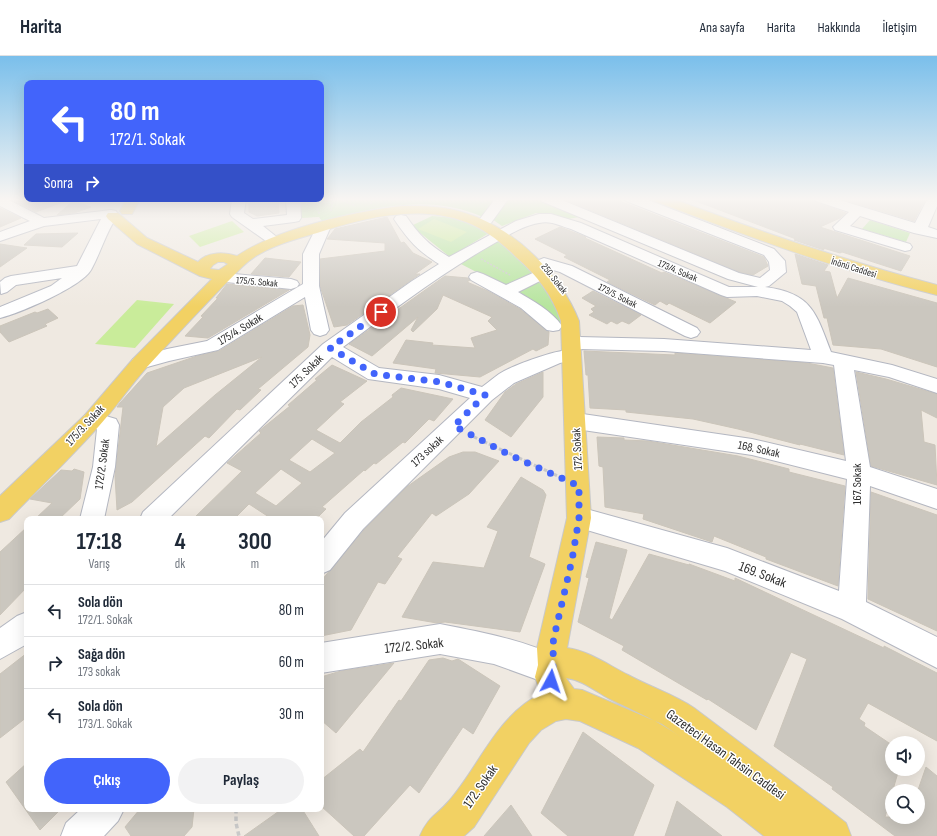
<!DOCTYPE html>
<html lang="tr">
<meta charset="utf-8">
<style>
:root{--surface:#fff;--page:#f2f2f3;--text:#1f2937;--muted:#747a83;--line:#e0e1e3;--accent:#4264fb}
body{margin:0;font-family:"Sofia Sans Condensed",sans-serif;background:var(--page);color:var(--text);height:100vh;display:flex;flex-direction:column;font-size:15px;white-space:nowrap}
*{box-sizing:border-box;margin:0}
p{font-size:13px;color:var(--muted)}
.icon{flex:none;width:22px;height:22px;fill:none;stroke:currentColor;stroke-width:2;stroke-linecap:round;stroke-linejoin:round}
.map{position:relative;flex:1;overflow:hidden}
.side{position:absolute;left:24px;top:460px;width:300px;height:296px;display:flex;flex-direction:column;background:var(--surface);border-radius:8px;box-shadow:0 4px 16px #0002}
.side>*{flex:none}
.banner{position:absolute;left:24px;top:24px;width:300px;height:122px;border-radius:8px;box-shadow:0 4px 16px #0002;background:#4264fb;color:#fff;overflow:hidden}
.tools{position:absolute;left:885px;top:680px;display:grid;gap:8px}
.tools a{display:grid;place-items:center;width:40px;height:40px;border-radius:50%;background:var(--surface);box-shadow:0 4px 16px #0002;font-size:20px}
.pin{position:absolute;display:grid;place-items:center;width:34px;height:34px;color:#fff;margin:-17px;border:2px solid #fff;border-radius:50%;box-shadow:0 1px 4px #0007}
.me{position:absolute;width:44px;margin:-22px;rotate:5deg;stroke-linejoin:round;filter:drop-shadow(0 0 3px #0008)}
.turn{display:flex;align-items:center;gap:14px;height:84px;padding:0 20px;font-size:18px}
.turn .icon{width:52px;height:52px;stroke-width:2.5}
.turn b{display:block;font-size:28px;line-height:34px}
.then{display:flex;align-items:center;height:38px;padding:0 20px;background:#0003;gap:8px;font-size:15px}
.eta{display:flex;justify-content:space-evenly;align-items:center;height:68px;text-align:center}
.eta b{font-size:24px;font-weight:700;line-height:28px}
.action{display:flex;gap:8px;margin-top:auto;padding:8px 20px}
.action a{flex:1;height:46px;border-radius:24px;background:var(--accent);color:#fff;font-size:16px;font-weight:700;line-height:46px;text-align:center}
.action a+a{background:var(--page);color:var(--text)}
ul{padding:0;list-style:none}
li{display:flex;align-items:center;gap:12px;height:52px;padding:0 20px;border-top:1px solid var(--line)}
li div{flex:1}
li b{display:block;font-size:15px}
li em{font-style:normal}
header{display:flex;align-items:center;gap:24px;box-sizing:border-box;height:56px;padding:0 20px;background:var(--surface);border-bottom:1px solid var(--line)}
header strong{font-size:19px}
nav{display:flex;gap:22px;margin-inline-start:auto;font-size:14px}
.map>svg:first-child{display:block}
.green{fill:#b6e59e}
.pitch{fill:#c9ec9a}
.building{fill:#cbc7bf;stroke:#cbc5ba;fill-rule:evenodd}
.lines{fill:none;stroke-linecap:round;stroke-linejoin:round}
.minor-casing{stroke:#b4b7c1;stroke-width:2}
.major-casing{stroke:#c9c9c9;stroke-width:2}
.path-far3{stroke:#c9c9c9;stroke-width:1.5;stroke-dasharray:2 1.5;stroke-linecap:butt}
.path-far2{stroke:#c9c9c9;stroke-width:2;stroke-dasharray:2.5 1.5;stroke-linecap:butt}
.path-far1{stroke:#c9c9c9;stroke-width:3;stroke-dasharray:3.5 2;stroke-linecap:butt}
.path{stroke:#c9c9c9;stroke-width:3.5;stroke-dasharray:4.5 3;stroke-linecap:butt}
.minor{fill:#fff;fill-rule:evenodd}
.major{fill:#f2d163;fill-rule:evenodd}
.route{stroke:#4264fb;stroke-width:7;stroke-dasharray:0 12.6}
.labels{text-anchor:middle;stroke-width:3;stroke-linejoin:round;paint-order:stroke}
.far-street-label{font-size:10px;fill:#2e2e2e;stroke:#fff}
.street-label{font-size:12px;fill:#2e2e2e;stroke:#fff}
.near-street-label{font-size:14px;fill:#2e2e2e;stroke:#fff}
</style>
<header>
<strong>Harita</strong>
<nav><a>Ana sayfa</a><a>Harita</a><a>Hakkında</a><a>İletişim</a></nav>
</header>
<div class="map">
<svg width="937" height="780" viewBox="0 0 937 780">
<rect width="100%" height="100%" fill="#efe9e1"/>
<g class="green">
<path d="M321,142h178l-14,20c-53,-25 -108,-11 -163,3l-3,-4 -19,1 -1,-19z"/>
<polygon points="508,142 540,142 585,160 568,163 536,157 502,170 492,163"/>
<polygon points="432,160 460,162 489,177 450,201 414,172 413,169"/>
<polygon points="870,164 910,177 906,186 862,173"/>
<path d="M497,184c28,21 53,48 65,82l-5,2 -42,-32 -54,-28z"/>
</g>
<g class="pitch">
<polygon points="434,163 467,176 451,186 418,173"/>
<polygon points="232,165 244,176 200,191 189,180"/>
<polygon points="137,244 174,248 135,292 95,288"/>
</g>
<g class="building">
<polygon points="8,142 27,143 71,143 36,156"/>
<polygon points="561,142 612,142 764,201 768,210 753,219 739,216"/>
<polygon points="688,142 814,142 816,146 846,157 840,162 820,171 910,200 901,215 842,196 840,197 823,192 824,194 794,184 796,183"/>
<polygon points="838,142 926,142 914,165"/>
<polygon points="249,143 278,143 279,157 257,160 249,156"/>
<polygon points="73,145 91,151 74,157 57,159"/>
<polygon points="0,152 21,162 0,171"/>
<polygon points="387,161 401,187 404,186 413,197 432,206 415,218 420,218 347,269 334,271 320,230 320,203 385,195 385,187 327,183 328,182 335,173"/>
<polygon points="560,171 586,181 585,182 662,217 664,216 736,246 710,267 669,247 667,249 660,245 655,249 607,226 610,224 564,201 567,199 535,183"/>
<polygon points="78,177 62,191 24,189 36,178"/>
<polygon points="0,188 27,192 0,211"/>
<polygon points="795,198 828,209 824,215 830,216 837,242 848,222 937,247 937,311 881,293 833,289 827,262 824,262 816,230 802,228"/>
<polygon points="265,202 301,206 289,221 251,218"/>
<polygon points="445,220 468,222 470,224 467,226 488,235 520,253 549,276 548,289 536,295 533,293 480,321 435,317 436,313 393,307 406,284 433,287 432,289 475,292 471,282 497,274 488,265 492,261 443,239 437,253 413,276 411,274 418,261 372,300 349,288"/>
<polygon points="227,228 289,234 208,282 185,280 203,261 201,260 218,242 216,242"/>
<polygon points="593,235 641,259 629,268 622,265 617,268 611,265 607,268 589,259 594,256 591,253 596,250 582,242"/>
<path d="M303,249l7,30 -2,12 -50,42 3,1 -21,20 -3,-1 -28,29 -4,-2 -73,66 -15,8 -2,-34 8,-69h-6l3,-4 27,-30 50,-17 22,-5 74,-45zM262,301l-47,38 -59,52 7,-40 21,-19z"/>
<polygon points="48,253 58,262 45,268 47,270 9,286 0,276 0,270 35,256 37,257"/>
<polygon points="584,295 675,299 675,297 807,307 833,312 844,399 800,388 800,389 738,373 693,363 626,356 626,354 590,352 588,319 586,319"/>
<path d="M332,309l35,16 -27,21 4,2 -28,26 24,13 21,-21 32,-25 -1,-2 9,-7 52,11 -19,22 -5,-2 -24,24 -2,-1 -27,22 -2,-1 -9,8 -1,-1 -42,37 4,2 -10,10h-44l-23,-15 -15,15h-41l49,-48 -15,-8 34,-30 -2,-2 31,-25 -2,-1 29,-25 -2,-1zM312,383l23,14 -25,19 -21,-12zM281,413l21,14 -26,23 -21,-13z"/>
<polygon points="543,316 543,341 511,381 485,364 505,336 516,328"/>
<polygon points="856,316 886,323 937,338 937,362 921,354 924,386 935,389 937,429 871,410"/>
<polygon points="597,381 624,382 624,384 648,385 738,400 789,413 789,416 845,430 838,530 766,503 766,501 714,480 712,486 643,463 644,458 605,451 603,411 599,410"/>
<polygon points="463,396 475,396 499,405 469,438 436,460 432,457 397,501 402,503 385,528 378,526 351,574 321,580 321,525 364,474 408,430 449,401"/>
<polygon points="74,413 84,416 80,443 59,463 35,463 52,447 30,443 61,414 72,415"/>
<polygon points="521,421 543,434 546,439 529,501 545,508 520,576 445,566 437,567 402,561 433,506 484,512 498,475 487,471"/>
<polygon points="871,436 937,459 937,575 868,543"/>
<polygon points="27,471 27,531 0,559 0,496"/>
<polygon points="596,486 627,494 609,562 612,564 649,498 689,509 689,508 735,525 735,522 884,592 884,590 937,617 937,685 868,647 859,663 865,667 864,670 892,689 892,713 899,713 885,761 918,761 918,734 926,711 937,720 937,780 895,780 832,733 833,731 774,690 807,603 791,596 756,674 708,643 707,644 622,594 624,590 578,566 589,522 586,521"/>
<polygon points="27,597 27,661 0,682 0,618"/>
<polygon points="443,602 452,605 458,603 500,630 473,678 463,671 419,737 410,729 364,780 354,780 321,750 321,724 360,693 363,696 399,644 401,645 429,604"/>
<polygon points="394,607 336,677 321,664 321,621 341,615"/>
<polygon points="583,676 654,729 633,780 568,780 541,757"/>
<polygon points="27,707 27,753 61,753 40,774 6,726"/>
<polygon points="677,745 722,780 665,780"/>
<polygon points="511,749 532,780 484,780"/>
<polygon points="140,753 194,753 192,771 184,780 131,780 125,771"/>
<polygon points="282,753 302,753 319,780 244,780"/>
</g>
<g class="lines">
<g class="minor-casing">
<g id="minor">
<path d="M0,142h5l39,20 67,-8 5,1 2,4c-12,17 -17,37 -27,55 -10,17 -71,43 -91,48v-11l51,-21 11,-8 -46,7 -9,7 -6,2 -1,-12 5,-4 6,-2 66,-10 24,-47 -57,7 -44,15v-9l30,-11 -30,-15z"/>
<polygon points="496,142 509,142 491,167 486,168 481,167 479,164"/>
<path d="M540,142h17l182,75 21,5 10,-8 -1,-8 -5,-7 -138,-54 -1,-3h18l131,51 11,12 1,11 -17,14 -4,1c47,6 51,26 66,65l61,13 45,14v14l-48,-16 -35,-7 16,97 67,22v20l-67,-23 -4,116 71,35v31l-95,-49 -117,-48 -155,-46 -3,-7 3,-7 9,-4 148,41 112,43 8,-112 -95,-24 -176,-26 -7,-3 -4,-5 4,-5 7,-3 176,26 94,22 -12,-96 -11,-2 -159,-12 -85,-2 -6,-2 -3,-4 3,-4 6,-2 85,2 147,11 -14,-38 -7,-6 -8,-5 -25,-5 -30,1 -6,-2 -150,-66c-11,-3 -20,-9 -32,-6 -17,3 -32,13 -46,21 -53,30 -101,67 -150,103l36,21 60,7 43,12c6,-4 11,-9 17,-13 14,-9 65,-28 80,-24l2,4 -2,4 -19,5 -46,20 -22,17 -129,129 -33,41 -9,4v-32l24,-29 125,-115 -31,-9 -71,-10 -36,-22 -164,162h-28l3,-7 180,-168 89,-63 27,-17c-22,-14 -30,-23 -45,-45l2,-3 5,-1 5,1c13,19 23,29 43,41l67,-36 23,-7h12l30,9 148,64h29l-30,-8 -187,-78z"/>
<polygon points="815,142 833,142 915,167 928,142 937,142 937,150 928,171 937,174 937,182 914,177 860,160 850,170 910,188 912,191 910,194 905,195 835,174 833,171 849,156 816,145"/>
<polygon points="232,143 246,143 244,157 253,163 287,159 286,143 300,143 301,162 299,165 294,166 263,170 278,182 276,185 271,186 266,185 232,161 230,158"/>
<polygon points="324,166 329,167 331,170 319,198 319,230 329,274 326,278 320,280 314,278 311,274 305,241 218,294 169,305 140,313 133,311 131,307 133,303 167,293 207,285 303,228 303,198 317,170 319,167"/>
<polygon points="544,202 572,210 697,272 700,276 697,280 691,282 685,280 560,216 539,210 536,207 539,204"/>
<path d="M542,213l6,2 2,3 -2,3 -30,15c15,9 34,19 44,34l-3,4 -6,1 -6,-1 -26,-22 -50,-28 -2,-3 2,-3 6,-2 6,2 23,11z"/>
<polygon points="223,217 291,223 297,225 299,228 297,231 291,233 217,225 215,222 217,219"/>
<polygon points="92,356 116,363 119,369 115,411 104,463 80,463 93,411 97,373 85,369 81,364 85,359"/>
<polygon points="27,556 27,588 0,603 0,572 17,560"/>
<path d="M440,568c42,8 84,16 123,35l4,11 -4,11 -11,4 -58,-21 -54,-10 -119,19v-30z"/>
<polygon points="81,753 124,753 118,765 104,780 61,780 66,767"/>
</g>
</g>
<g class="major-casing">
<g id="major">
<path d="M653,142h18c87,33 175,63 266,87v10c-96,-24 -190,-59 -283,-94z"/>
<polygon points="126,143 140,143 132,158 122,158 120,155"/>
<path d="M402,150c21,0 43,0 63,7 49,15 95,60 114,108l12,197 -24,130c22,3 41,17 61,27 22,12 45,19 66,33l138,104 14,11 5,13h-87l-37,-29 -89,-59 -58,-27 -14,-2 -10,2 -15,9 -12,13 -55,84 -10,9h-44c8,-19 16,-20 29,-35 30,-34 48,-86 92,-107l-6,-17 3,-12 -1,-17 30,-130 -6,-197c-9,-26 -24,-46 -45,-64 -14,-14 -31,-28 -50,-35 -48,-18 -103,-4 -149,11 -25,7 -56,15 -75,34 -32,32 -64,66 -95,100 -17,19 -31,40 -48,59 -29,32 -60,62 -90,93l-9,3v-26l85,-81 48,-56 79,-80 -12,-3 -63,-32 -29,-25 -2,-3 2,-3h10l29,25 51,24c10,-11 27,-10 39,-6 42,-28 115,-44 165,-50zM218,206h6l4,2 -9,6 -9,-1 3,-4zM566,622c16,2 28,12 42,20 26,13 51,23 74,40l-20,-14 -80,-34 -8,-1z"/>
</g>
</g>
<g class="path-far3">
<polyline points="336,142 356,150"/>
<polyline points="472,142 480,143 483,147"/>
<polyline points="313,143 320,159"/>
<polyline points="371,148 372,142"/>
<polyline points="331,155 333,142"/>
<polyline points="481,203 510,219"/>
</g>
<polyline class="path-far2" points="468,378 476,382"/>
<polyline class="path-far1" points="474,381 560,421"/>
<polyline class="path" points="236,753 236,767 239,780"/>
<use href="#minor" class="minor"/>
<use href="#major" class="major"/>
</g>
<linearGradient id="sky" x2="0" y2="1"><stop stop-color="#7abfeb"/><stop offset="0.57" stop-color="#f8f5f2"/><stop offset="1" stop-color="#f8f5f2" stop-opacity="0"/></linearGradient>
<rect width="937" height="251" fill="url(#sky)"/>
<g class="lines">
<path class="route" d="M381,256l-51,36 45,26 65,8 45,13 -31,31 58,30 67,30v32l-7,42 -18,77c-2,10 0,19 -1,29 0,6 -3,8 -2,15"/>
</g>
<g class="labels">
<g class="far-street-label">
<text transform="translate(854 211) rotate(17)" y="4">İnönü Caddesi</text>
<text transform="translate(678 214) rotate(23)" y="4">173/4. Sokak</text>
<text transform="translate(555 222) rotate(52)" y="4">250. Sokak</text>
<text transform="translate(257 225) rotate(5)" y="4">175/5. Sokak</text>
<text transform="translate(618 239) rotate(27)" y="4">173/5. Sokak</text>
</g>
<g class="street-label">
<text transform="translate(240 273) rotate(-31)" y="4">175/4. Sokak</text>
<text transform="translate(306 315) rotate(-44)" y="4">175. Sokak</text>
<text transform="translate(85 369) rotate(-47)" y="4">175/3. Sokak</text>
<text transform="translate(577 393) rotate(-93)" y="4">172. Sokak</text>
<text transform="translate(759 393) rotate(12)" y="4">168. Sokak</text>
<text transform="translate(427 395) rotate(-43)" y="4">173 sokak</text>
<text transform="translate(102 408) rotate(-82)" y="4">172/2. Sokak</text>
<text transform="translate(857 428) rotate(-90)" y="4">167. Sokak</text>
</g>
<g class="near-street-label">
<text transform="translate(763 518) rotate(21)" y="5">169. Sokak</text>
<text transform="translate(414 589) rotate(-6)" y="5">172/2. Sokak</text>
<text transform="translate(726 698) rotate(36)" y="5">Gazeteci Hasan Tahsin Caddesi</text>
<text transform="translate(480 730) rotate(-55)" y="5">172. Sokak</text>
</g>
</g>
</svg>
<div class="tools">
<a><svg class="icon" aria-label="sound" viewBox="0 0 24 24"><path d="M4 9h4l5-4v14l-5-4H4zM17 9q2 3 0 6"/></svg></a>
<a><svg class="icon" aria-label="search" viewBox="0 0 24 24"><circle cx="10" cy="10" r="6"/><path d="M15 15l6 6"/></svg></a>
</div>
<div class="pin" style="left:381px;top:256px;background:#d93025"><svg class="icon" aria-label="arrive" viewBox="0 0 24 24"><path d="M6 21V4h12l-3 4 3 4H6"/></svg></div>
<svg class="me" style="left:551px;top:625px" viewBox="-20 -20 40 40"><path d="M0-17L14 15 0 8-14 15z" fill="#4264fb" stroke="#fff" stroke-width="4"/></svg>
<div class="banner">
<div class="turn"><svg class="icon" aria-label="left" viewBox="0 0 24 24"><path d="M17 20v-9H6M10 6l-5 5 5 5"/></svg><div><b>80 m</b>172/1. Sokak</div></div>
<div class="then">Sonra<svg class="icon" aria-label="right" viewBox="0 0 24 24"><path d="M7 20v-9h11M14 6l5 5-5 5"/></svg></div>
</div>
<section class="side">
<div class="eta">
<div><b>17:18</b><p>Varış</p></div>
<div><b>4</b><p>dk</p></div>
<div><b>300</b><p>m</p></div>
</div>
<ul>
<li><svg class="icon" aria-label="left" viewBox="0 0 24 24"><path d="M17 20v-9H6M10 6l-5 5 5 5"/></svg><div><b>Sola dön</b><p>172/1. Sokak</p></div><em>80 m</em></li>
<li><svg class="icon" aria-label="right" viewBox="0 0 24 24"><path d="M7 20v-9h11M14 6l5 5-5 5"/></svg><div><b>Sağa dön</b><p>173 sokak</p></div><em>60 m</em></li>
<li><svg class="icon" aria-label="left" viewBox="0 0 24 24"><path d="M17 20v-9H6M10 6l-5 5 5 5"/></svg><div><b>Sola dön</b><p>173/1. Sokak</p></div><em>30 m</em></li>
</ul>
<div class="action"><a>Çıkış</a><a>Paylaş</a></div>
</section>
</div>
